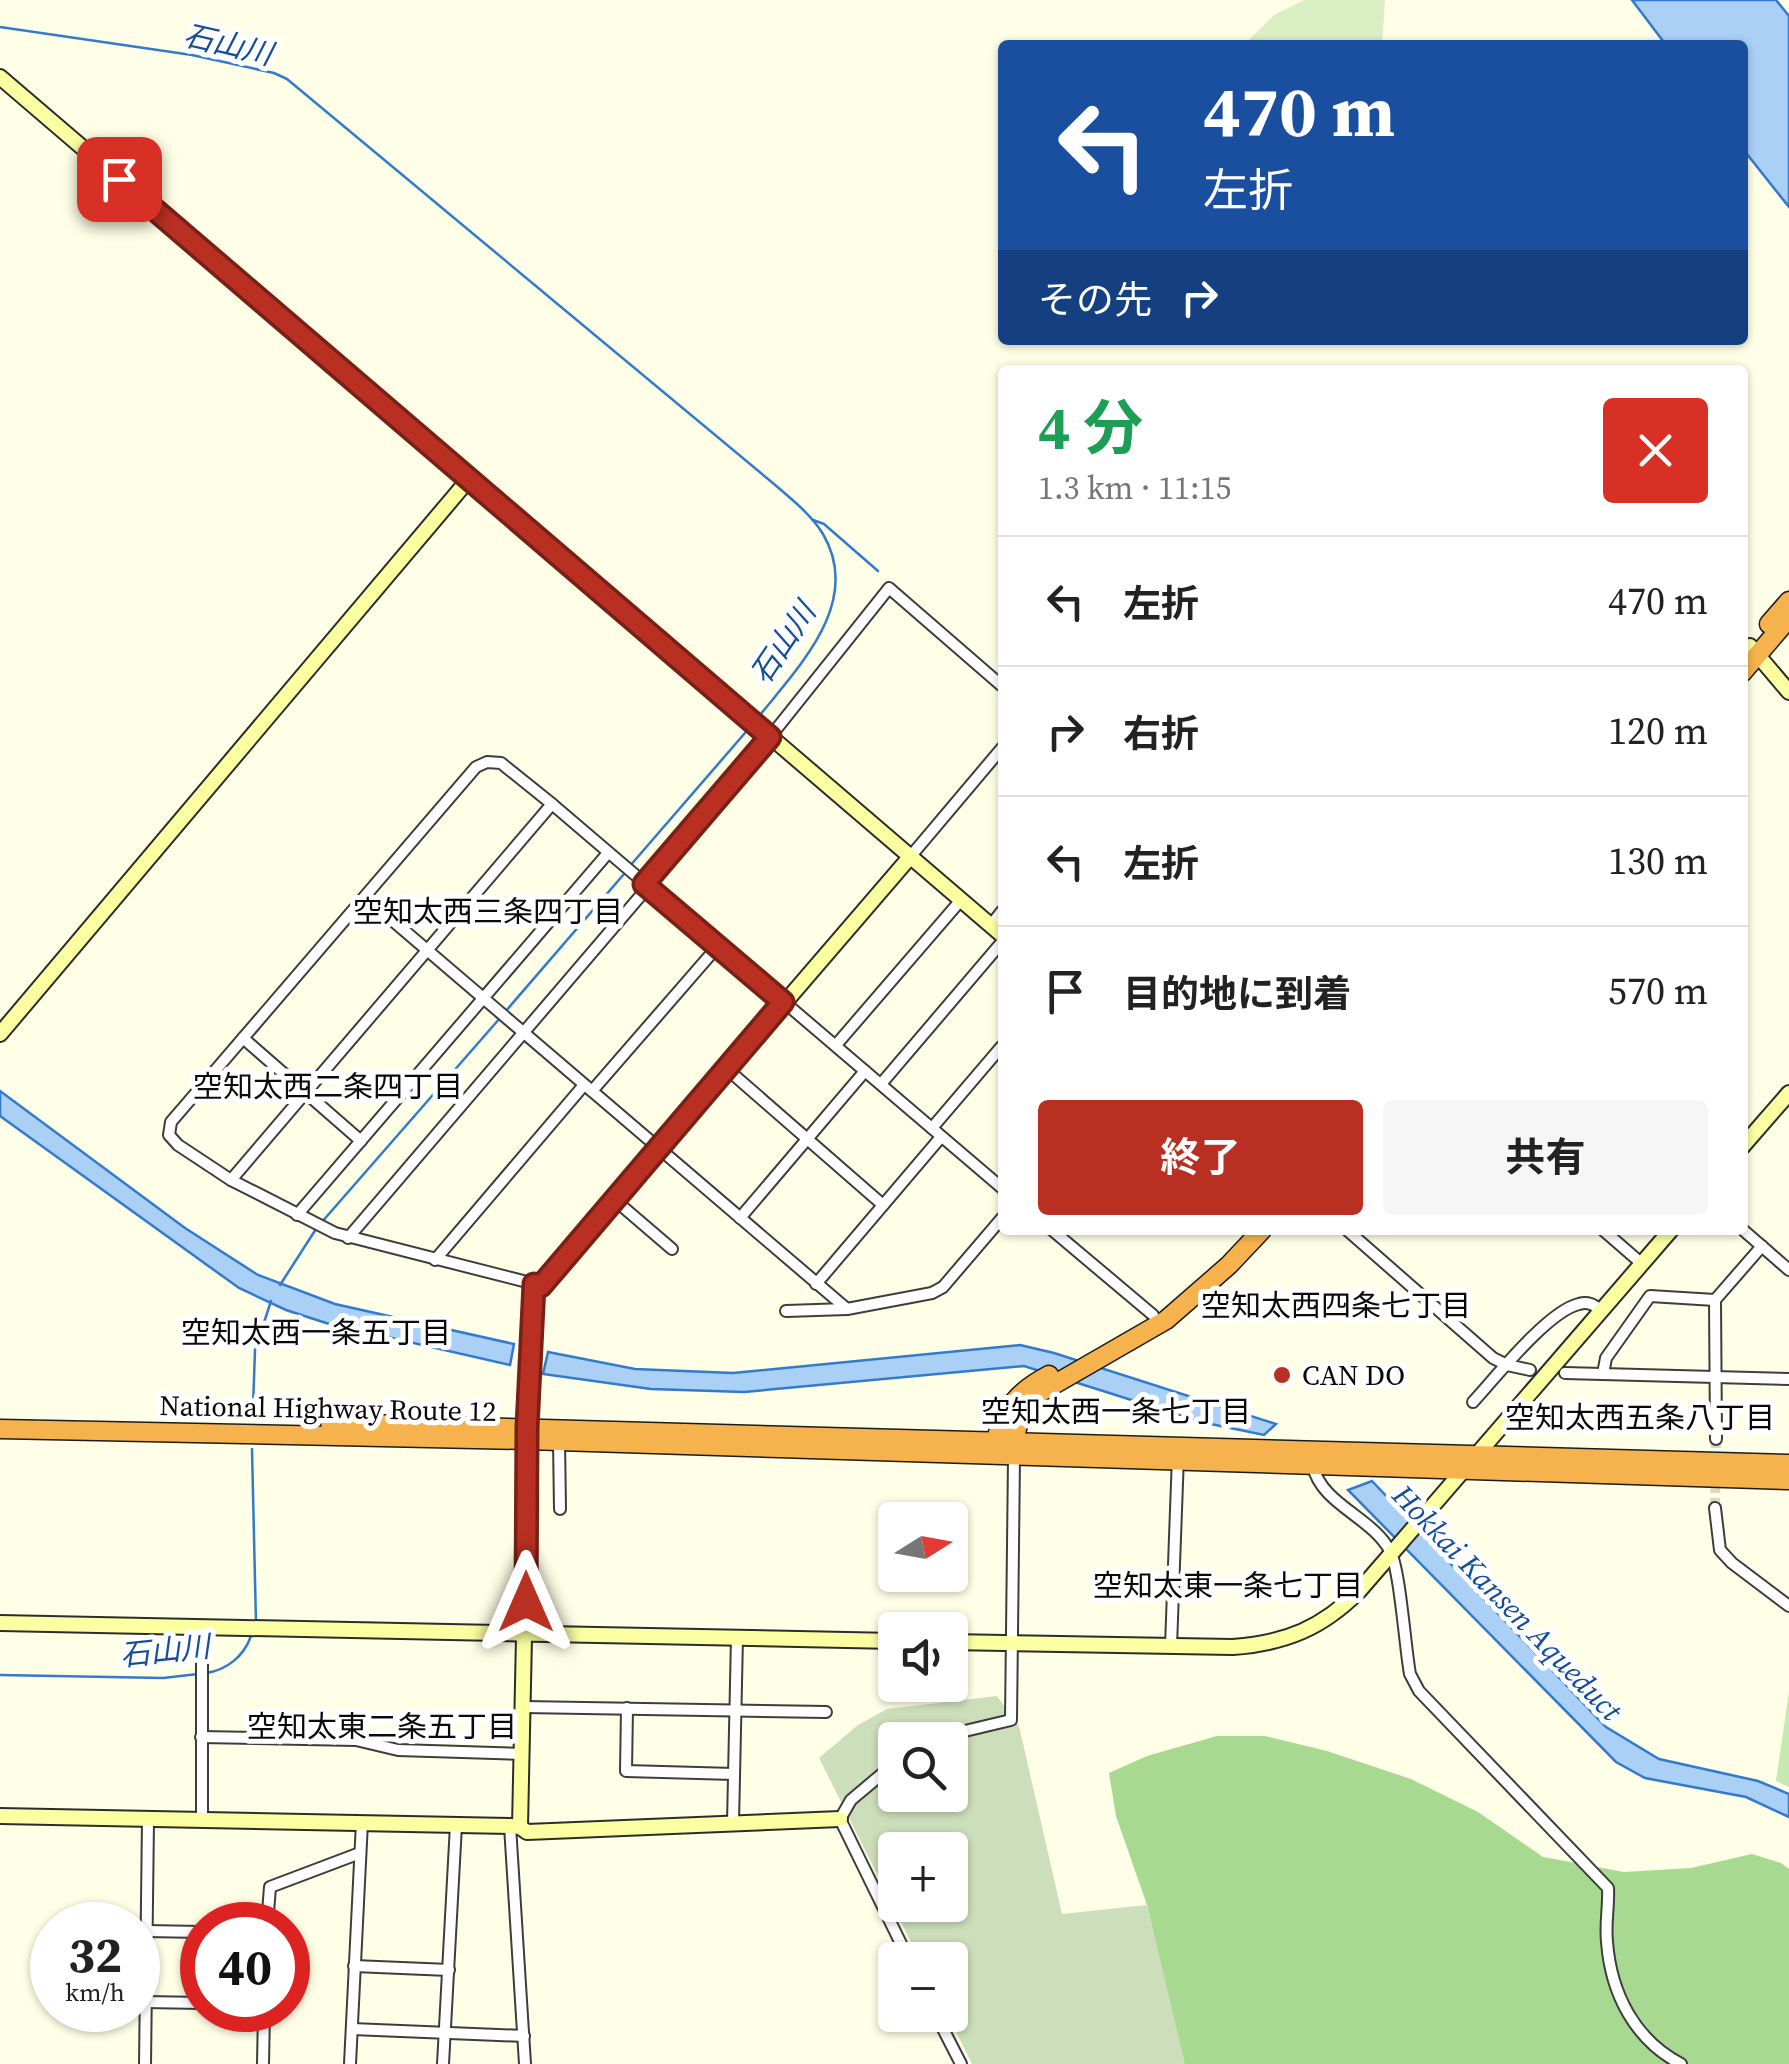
<!DOCTYPE html>
<html lang="ja">
<meta charset="utf-8">
<style>
:root{--surface:#fff;--page:#f6f6f6;--text:#222;--muted:#767676;--line:#e0e0e0;--accent:#b93022}
body{margin:0;font-family:"Source Serif 4","Noto Sans JP",serif;background:var(--page);color:var(--text);height:100vh;display:flex;flex-direction:column;font-size:38px;white-space:nowrap}
*{box-sizing:border-box;margin:0}
p{font-size:32px;color:var(--muted)}
.icon{flex:none;width:55px;height:55px;fill:none;stroke:currentColor;stroke-width:2;stroke-linecap:round;stroke-linejoin:round}
.map{position:relative;flex:1;overflow:hidden}
.drawer{position:absolute;left:998px;top:365px;width:750px;height:870px;display:flex;flex-direction:column;background:var(--surface);border-radius:10px;box-shadow:0 2px 8px #0004}
.drawer>*{flex:none}
.guide{position:absolute;left:998px;top:40px;width:750px;height:305px;border-radius:10px;box-shadow:0 2px 8px #0004;background:#1a4fa0;color:#fff;overflow:hidden}
.needle{width:65px;rotate:79deg}
.controls{position:absolute;left:878px;top:1502px;display:grid;gap:20px}
.controls a{display:grid;place-items:center;width:90px;height:90px;border-radius:10px;background:var(--surface);box-shadow:0 2px 8px #0004;font-size:50px}
.speed{position:absolute;left:30px;top:1902px;display:flex;gap:20px;font-size:50px;font-weight:700;text-align:center}
.speed>*{display:grid;place-content:center;width:130px;height:130px;border-radius:50%;background:var(--surface);box-shadow:0 2px 8px #0004;line-height:1}
.speed small{font-size:25px;font-weight:400}
.speed .limit{border:15px solid #d22;background:#fff;color:#111}
.pin{position:absolute;display:grid;place-items:center;width:85px;height:85px;color:#fff;margin:-42px;border-radius:20px;box-shadow:0 5px 15px #0006}
.me{position:absolute;width:110px;margin:-55px;rotate:0deg;stroke-linejoin:round;filter:drop-shadow(0 0 8px #0008)}
.turn{display:flex;align-items:center;gap:35px;height:210px;padding:0 40px;font-size:45px}
.turn .icon{width:130px;height:130px;stroke-width:2.5}
.turn b{display:block;font-size:70px;line-height:85px}
.then{display:flex;align-items:center;height:95px;padding:0 40px;background:#0003;gap:20px;font-size:38px}
.round{display:grid;place-items:center;flex:none;width:105px;height:105px;border-radius:10px;background:var(--page)}
.headline{display:flex;align-items:center;justify-content:space-between;height:170px;padding:0 40px}
h1{font-size:60px;font-weight:700;line-height:75px;color:#1e9e55}
.action{display:flex;gap:20px;margin-top:auto;padding:20px 40px}
.action a{flex:1;height:115px;border-radius:10px;background:var(--accent);color:#fff;font-size:40px;font-weight:700;line-height:115px;text-align:center}
.action a+a{background:var(--page);color:var(--text)}
ul{padding:0;list-style:none}
li{display:flex;align-items:center;gap:30px;height:130px;padding:0 40px;border-top:2px solid var(--line)}
li div{flex:1}
li b{display:block;font-size:38px}
li em{font-style:normal}
.map>svg:first-child{display:block}
.green{fill:#c6e8b1}
.forest{fill:#a7d990}
.cemetery{fill:#cddfba;fill-rule:evenodd}
.pitch{fill:#daefc3}
.water{fill:#abd0f6;stroke:#327ace;stroke-width:2.5}
.lines{fill:none;stroke-linecap:round;stroke-linejoin:round}
.stream{stroke:#327ace;stroke-width:2.5}
.street-tunnel{stroke:#dad9c5;stroke-width:10;stroke-dasharray:10 5;stroke-linecap:butt}
.street-casing{stroke:#3d3d3d;stroke-width:14}
.secondary-casing{stroke:#2c2c2c;stroke-width:18}
.highway-casing{stroke:#1b1b1b;stroke-width:21}
.street{stroke:#fff;stroke-width:10}
.secondary{stroke:#fcffa1;stroke-width:14}
.highway{stroke:#f6b24d;stroke-width:18}
.route-casing{stroke:#781f16;stroke-width:25}
.route{stroke:#b93022;stroke-width:18}
.poi-dot{fill:#b93022;stroke:#fff;stroke-width:4}
.labels{text-anchor:middle;stroke-width:10;stroke-linejoin:round;paint-order:stroke}
.poi-label{font-size:28px;fill:#0a0a0a;stroke:#fff;text-anchor:start}
.street-label{font-size:28px;fill:#0a0a0a;stroke:#fff}
.water-label{font-size:30px;font-style:italic;fill:#144d9a;stroke:#fff}
.neighbourhood-label{font-size:30px;fill:#0a0a0a;stroke:#fff}
</style>
<div class="map">
<svg width="1789" height="2064" viewBox="0 0 1789 2064">
<rect width="100%" height="100%" fill="#fffee6"/>
<polygon class="green" points="1789,1691 1789,1787 1776,1781"/>
<polygon class="forest" points="1217,1736 1265,1736 1327,1751 1411,1779 1478,1812 1543,1857 1624,1872 1691,1868 1752,1854 1781,1863 1789,1869 1789,2064 1184,2064 1147,1905 1116,1816 1109,1773 1147,1756"/>
<path class="cemetery" d="M997,1696l22,30 43,188 85,-9 38,159h-213l-24,-49 2,-55h-30l-101,-202 39,-33 29,-16zM895,1740h55v55h-55zM895,1850h55v55h-55z"/>
<polygon class="pitch" points="1304,0 1385,0 1382,45 1244,45 1274,15"/>
<g class="water">
<polygon points="1632,0 1776,0 1789,16 1789,207 1743,149 1742,45 1666,45"/>
<polygon points="0,1091 185,1228 258,1275 335,1304 514,1344 510,1365 326,1323 286,1310 239,1288 0,1116"/>
<polygon points="1020,1345 1054,1353 1276,1424 1264,1435 1201,1422 1024,1366 744,1392 651,1389 543,1374 548,1352 635,1369 733,1373"/>
<polygon points="1372,1481 1606,1727 1659,1759 1758,1781 1789,1794 1789,1817 1746,1797 1645,1778 1616,1762 1348,1490"/>
</g>
<g class="lines">
<g class="stream">
<path d="M0,27l192,28 82,18 13,6 487,405c17,15 37,30 49,50 41,70 -27,135 -67,186"/>
<polyline points="813,520 824,524 878,571"/>
<polyline points="629,867 751,726"/>
<polyline points="505,1012 624,874"/>
<polyline points="321,1223 500,1018"/>
<polyline points="280,1285 316,1229"/>
<polyline points="253,1407 255,1350 271,1301"/>
<polyline points="252,1449 256,1624"/>
<path d="M206,1673c21,-3 38,-17 45,-37"/>
<polyline points="0,1675 163,1678 198,1674"/>
</g>
<polyline class="street-tunnel" points="1715,1508 1716,1439"/>
<g class="street-casing">
<g id="street">
<polyline points="910,857 1002,748"/>
<polyline points="644,883 770,737 889,588 1002,686"/>
<polyline points="365,897 847,1309"/>
<polyline points="991,925 1002,911"/>
<polyline points="243,1038 361,1141"/>
<polyline points="836,1045 961,900"/>
<polyline points="727,1069 883,1205"/>
<polyline points="881,1084 1002,942"/>
<polyline points="592,1091 718,946"/>
<polyline points="932,1128 1002,1046"/>
<polyline points="231,1180 552,804"/>
<polyline points="616,1201 672,1249"/>
<polyline points="297,1215 608,853"/>
<polyline points="740,1218 865,1071"/>
<polyline points="1742,1229 1789,1270"/>
<polyline points="1052,1230 1153,1315"/>
<polyline points="1347,1230 1493,1358 1507,1365 1530,1370"/>
<polyline points="1603,1230 1641,1263"/>
<polyline points="348,1238 648,887"/>
<polyline points="435,1260 584,1085"/>
<polyline points="535,1284 335,1233 231,1180 178,1145 169,1135 171,1122 476,767 487,762 501,763 552,804 1002,1188"/>
<polyline points="816,1284 941,1137"/>
<polyline points="786,1311 847,1309 932,1293 943,1287 1002,1218"/>
<polyline points="1565,1373 1789,1379"/>
<polyline points="1603,1374 1606,1358 1650,1296 1715,1300"/>
<path d="M1473,1402c23,-25 75,-91 106,-98 9,-3 15,1 22,6"/>
<polyline points="1716,1439 1715,1300 1762,1246"/>
<polyline points="559,1441 560,1509"/>
<path d="M1313,1466c8,38 59,51 77,85 10,18 15,96 20,123l9,17 189,197c1,18 -3,35 -1,54 4,52 28,98 74,122"/>
<polyline points="1715,1508 1720,1550 1732,1563 1789,1606"/>
<polyline points="1171,1646 1178,1456"/>
<polyline points="524,1707 826,1712"/>
<polyline points="627,1708 626,1771 734,1774"/>
<polyline points="201,1737 356,1740 398,1750 523,1754"/>
<polyline points="927,1740 1011,1720 1014,1458"/>
<polyline points="895,1763 851,1800 840,1819 909,1960"/>
<polyline points="202,1821 202,1627"/>
<polyline points="733,1823 737,1637"/>
<polyline points="510,1826 525,2064"/>
<polyline points="267,1925 270,1887 360,1853"/>
<polyline points="146,1931 202,1932"/>
<polyline points="354,1966 449,1970"/>
<polyline points="146,2002 202,2003"/>
<polyline points="936,2015 961,2064"/>
<polyline points="352,2029 524,2036"/>
<polyline points="145,2064 148,1820"/>
<polyline points="263,2064 264,2010"/>
<polyline points="350,2064 362,1822"/>
<polyline points="443,2064 456,1825"/>
</g>
</g>
<g class="secondary-casing">
<g id="secondary">
<polyline points="0,77 1002,935"/>
<polyline points="1750,646 1789,692"/>
<polyline points="0,1034 469,479"/>
<polyline points="1742,1147 1789,1093"/>
<polyline points="0,1623 895,1641"/>
<path d="M950,1642l283,5c53,-4 89,-19 126,-56l312,-361"/>
<polyline points="0,1816 510,1826 520,1827 527,1832 840,1819"/>
<polyline points="520,1827 531,1304 535,1284 541,1286 910,857"/>
</g>
</g>
<g class="highway-casing">
<g id="highway">
<polyline points="1769,624 1789,601"/>
<polyline points="1742,673 1789,618"/>
<polyline points="330,1423 1789,1464"/>
<polyline points="0,1429 527,1440 1789,1480"/>
<path d="M995,1442c10,-35 22,-50 54,-67"/>
<path d="M1014,1452c0,-21 7,-41 22,-57l130,-75 63,-55 33,-35"/>
</g>
</g>
<use href="#street" class="street"/>
<use href="#secondary" class="secondary"/>
<use href="#highway" class="highway"/>
</g>
<g class="lines">
<g class="route-casing">
<polyline id="route" points="119,179 770,737 644,884 783,1002 541,1286 534,1284 527,1427 526,1602"/>
</g>
<use href="#route" class="route"/>
</g>
<circle class="poi-dot" cx="1282" cy="1375" r="10"/>
<g class="labels">
<g class="poi-label">
<text x="1302" y="1385">CAN DO</text>
</g>
<g class="street-label">
<text transform="translate(328 1408) rotate(1)" y="10">National Highway Route 12</text>
</g>
<g class="water-label">
<text transform="translate(228 45) rotate(13)" y="10">石山川</text>
<text transform="translate(783 643) rotate(-56)" y="10">石山川</text>
<text transform="translate(1507 1603) rotate(46)" y="10">Hokkai Kansen Aqueduct</text>
<text transform="translate(165 1651) rotate(-6)" y="10">石山川</text>
</g>
<g class="neighbourhood-label">
<text x="488" y="922">空知太西三条四丁目</text>
<text x="328" y="1097">空知太西二条四丁目</text>
<text x="1336" y="1316">空知太西四条七丁目</text>
<text x="316" y="1343">空知太西一条五丁目</text>
<text x="1116" y="1422">空知太西一条七丁目</text>
<text x="1640" y="1428">空知太西五条八丁目</text>
<text x="1228" y="1596">空知太東一条七丁目</text>
<text x="382" y="1737">空知太東二条五丁目</text>
</g>
</g>
</svg>
<div class="controls">
<a><svg class="needle" viewBox="-14 -14 28 28"><path d="M0-13l5 13h-10z" fill="#e53935"/><path d="M0 13l5-13h-10z" fill="#767676"/></svg></a>
<a><svg class="icon" aria-label="sound" viewBox="0 0 24 24"><path d="M4 9h4l5-4v14l-5-4H4zM17 9q2 3 0 6"/></svg></a>
<a><svg class="icon" aria-label="search" viewBox="0 0 24 24"><circle cx="10" cy="10" r="6"/><path d="M15 15l6 6"/></svg></a>
<a>+</a>
<a>−</a>
</div>
<div class="speed"><div>32<small>km/h</small></div><div class="limit">40</div></div>
<div class="pin" style="left:119px;top:179px;background:#d93025"><svg class="icon" aria-label="arrive" viewBox="0 0 24 24"><path d="M6 21V4h12l-3 4 3 4H6"/></svg></div>
<svg class="me" style="left:526px;top:1602px" viewBox="-20 -20 40 40"><path d="M0-17L14 15 0 8-14 15z" fill="#b93022" stroke="#fff" stroke-width="4"/></svg>
<div class="guide">
<div class="turn"><svg class="icon" aria-label="left" viewBox="0 0 24 24"><path d="M17 20v-9H6M10 6l-5 5 5 5"/></svg><div><b>470 m</b>左折</div></div>
<div class="then">その先<svg class="icon" aria-label="right" viewBox="0 0 24 24"><path d="M7 20v-9h11M14 6l5 5-5 5"/></svg></div>
</div>
<section class="drawer">
<div class="headline"><div><h1>4 分</h1><p>1.3 km · 11:15</p></div><a class="round" style="background:#d93025;color:#fff"><svg class="icon" aria-label="close" viewBox="0 0 24 24"><path d="M6 6l12 12M18 6L6 18"/></svg></a></div>
<ul>
<li><svg class="icon" aria-label="left" viewBox="0 0 24 24"><path d="M17 20v-9H6M10 6l-5 5 5 5"/></svg><div><b>左折</b></div><em>470 m</em></li>
<li><svg class="icon" aria-label="right" viewBox="0 0 24 24"><path d="M7 20v-9h11M14 6l5 5-5 5"/></svg><div><b>右折</b></div><em>120 m</em></li>
<li><svg class="icon" aria-label="left" viewBox="0 0 24 24"><path d="M17 20v-9H6M10 6l-5 5 5 5"/></svg><div><b>左折</b></div><em>130 m</em></li>
<li><svg class="icon" aria-label="arrive" viewBox="0 0 24 24"><path d="M6 21V4h12l-3 4 3 4H6"/></svg><div><b>目的地に到着</b></div><em>570 m</em></li>
</ul>
<div class="action"><a>終了</a><a>共有</a></div>
</section>
</div>
